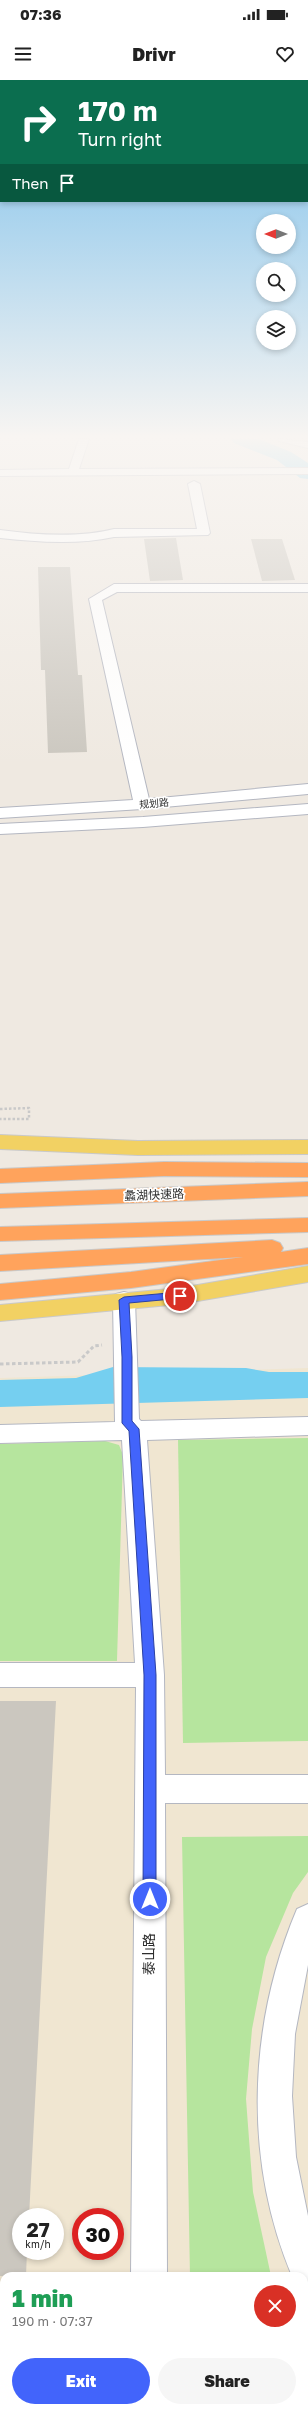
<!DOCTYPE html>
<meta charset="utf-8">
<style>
:root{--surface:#fff;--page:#f6f6f6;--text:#222;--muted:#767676;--accent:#4264fb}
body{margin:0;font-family:"Golos Text","Noto Sans SC",sans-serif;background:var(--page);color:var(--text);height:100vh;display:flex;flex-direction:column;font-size:15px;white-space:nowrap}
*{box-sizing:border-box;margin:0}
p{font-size:13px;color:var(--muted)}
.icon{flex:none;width:22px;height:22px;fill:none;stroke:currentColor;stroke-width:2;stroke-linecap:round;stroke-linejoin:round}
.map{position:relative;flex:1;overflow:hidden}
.drawer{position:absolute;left:0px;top:2192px;width:308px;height:140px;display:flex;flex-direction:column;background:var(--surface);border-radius:12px 12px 0 0;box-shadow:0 2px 6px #0003}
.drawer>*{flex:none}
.banner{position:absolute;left:0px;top:0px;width:308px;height:122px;box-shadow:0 2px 6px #0003;background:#0b6e4f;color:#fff;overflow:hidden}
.needle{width:26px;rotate:270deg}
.tools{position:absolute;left:256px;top:134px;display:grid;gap:8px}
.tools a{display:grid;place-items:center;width:40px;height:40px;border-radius:50%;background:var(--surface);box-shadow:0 2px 6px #0003;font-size:20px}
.speed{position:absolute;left:12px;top:2128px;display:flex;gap:8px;font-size:20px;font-weight:700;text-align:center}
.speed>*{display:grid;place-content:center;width:52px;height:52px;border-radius:50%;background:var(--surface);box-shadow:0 2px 6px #0003;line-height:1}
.speed small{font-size:10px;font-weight:400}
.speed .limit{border:6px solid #d22;background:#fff;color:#111}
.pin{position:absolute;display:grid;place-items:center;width:34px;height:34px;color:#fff;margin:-17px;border:2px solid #fff;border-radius:50%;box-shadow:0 1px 4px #0007}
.me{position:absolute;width:44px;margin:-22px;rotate:0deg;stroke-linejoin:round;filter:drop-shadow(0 0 3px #0008)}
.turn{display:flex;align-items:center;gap:14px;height:84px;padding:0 12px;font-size:18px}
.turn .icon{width:52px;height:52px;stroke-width:2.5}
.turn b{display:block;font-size:28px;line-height:34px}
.then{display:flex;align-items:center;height:38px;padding:0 12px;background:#0003;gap:8px;font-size:15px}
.round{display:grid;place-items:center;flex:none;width:42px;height:42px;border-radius:21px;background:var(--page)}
.summary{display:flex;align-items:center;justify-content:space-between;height:68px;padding:0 12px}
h1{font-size:24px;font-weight:800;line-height:30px;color:#1e9e55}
.button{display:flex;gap:8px;margin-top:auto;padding:8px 12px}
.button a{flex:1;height:46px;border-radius:24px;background:var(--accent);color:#fff;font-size:16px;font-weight:800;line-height:46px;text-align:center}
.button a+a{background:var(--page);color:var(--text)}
.status{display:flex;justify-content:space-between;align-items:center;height:28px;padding:0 20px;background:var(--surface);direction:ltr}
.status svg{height:11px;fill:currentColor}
header{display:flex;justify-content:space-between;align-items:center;height:52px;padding:0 12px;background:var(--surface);font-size:18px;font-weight:800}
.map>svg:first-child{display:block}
.education{fill:#f0e6d1;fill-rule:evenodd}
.green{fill:#b6e59e}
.water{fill:#75cff0}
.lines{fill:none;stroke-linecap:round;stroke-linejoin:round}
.river{fill:#75cff0;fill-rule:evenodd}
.building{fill:#cbc7bf}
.minor-casing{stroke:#b4b7c1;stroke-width:2}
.major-casing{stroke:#c9c9c9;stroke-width:2}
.highway-casing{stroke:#c9c9c9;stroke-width:2}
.path-far1{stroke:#c9c9c9;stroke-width:2.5;stroke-dasharray:2.5 2;stroke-linecap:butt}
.path{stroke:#c9c9c9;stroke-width:3;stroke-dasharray:3.5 2.5;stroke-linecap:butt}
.minor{fill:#fff;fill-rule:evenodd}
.major{fill:#f2d163;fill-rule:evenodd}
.highway{fill:#ffa35c;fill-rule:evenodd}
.route{fill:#4264fb;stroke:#2b41a3}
.labels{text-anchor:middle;stroke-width:3.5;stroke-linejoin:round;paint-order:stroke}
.far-street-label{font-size:10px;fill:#2e2e2e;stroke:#fff}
.street-label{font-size:12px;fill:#2e2e2e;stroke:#fff}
.near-street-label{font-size:14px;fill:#2e2e2e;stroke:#fff}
</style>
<div class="status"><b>07:36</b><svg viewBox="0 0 49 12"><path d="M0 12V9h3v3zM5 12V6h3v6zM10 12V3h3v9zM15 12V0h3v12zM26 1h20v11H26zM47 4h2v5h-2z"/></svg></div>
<header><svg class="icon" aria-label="menu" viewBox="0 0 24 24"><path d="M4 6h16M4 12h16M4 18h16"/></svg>Drivr<svg class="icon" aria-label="heart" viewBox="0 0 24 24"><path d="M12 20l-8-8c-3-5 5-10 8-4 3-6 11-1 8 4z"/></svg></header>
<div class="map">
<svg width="308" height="2332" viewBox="0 0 308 2332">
<rect width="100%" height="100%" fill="#efe9e1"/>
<g class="education">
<polygon points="264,359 308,359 308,371"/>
<path d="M308,1288v1044h-308v-1034zM21,2137h34v34h-34zM81,2137h34v34h-34zM4,2196h300v132h-300z"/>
</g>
<g class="green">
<polygon points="308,1358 308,1661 183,1663 178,1360"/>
<polygon points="105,1361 119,1365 123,1375 117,1581 0,1581 0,1364"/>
<polygon points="308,1756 308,1792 293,1813 266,1877 252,1949 246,2019 253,2112 271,2196 190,2196 182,1757"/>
<polygon points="304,2277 308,2285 308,2332 192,2332 192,2328 304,2328"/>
</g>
<polygon class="water" points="113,1287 246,1288 269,1292 308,1292 308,1318 0,1327 0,1300 76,1298"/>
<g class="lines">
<polygon class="river" points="231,359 259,359 291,372 308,383 308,399 300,398 277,380 234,363"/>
</g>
<g class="building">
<polygon points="176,458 183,500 150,501 144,459"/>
<polygon points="251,459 282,459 295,500 262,501"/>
<polygon points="38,487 70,487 78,595 82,595 87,672 48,673 45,590 41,590"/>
<polygon points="0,1621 56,1621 29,2137 21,2137 21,2171 27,2171 26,2196 0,2196"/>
</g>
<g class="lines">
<g class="minor-casing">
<g id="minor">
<polygon points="79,359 89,359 79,389 308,388 308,394 0,396 0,390 69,389"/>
<polygon points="278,359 308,362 308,368 279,361"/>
<path d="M194,401l6,3 10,49 -2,2 -94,2c-36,8 -77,5 -114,1v-8c37,5 78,8 114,-1h83l-9,-45z"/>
<polygon points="114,504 308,504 308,512 117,512 102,520 149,719 308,704 308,714 142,729 0,738 0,728 133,720 89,519"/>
<polygon points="308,724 308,734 143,747 0,754 0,744 143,737"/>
<polygon points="124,1212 132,1214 135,1220 139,1339 141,1341 308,1337 308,1355 147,1360 164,1595 165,1695 308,1695 308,1723 165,1723 167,2196 131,2196 136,1607 0,1607 0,1583 135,1583 122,1360 0,1363 0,1345 115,1342 113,1220 116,1214"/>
<path d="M308,1824v61l-13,69 -3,62 4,61 12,59v73l-4,-1v-12h-12c-49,-117 -44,-251 5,-367z"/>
<rect x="130" y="2328" width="38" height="4"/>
</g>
</g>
<g class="major-casing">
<g id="major">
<polygon points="0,1055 138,1061 308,1060 308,1074 138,1075 0,1069"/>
<polygon points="308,1186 308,1202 180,1224 0,1241 0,1225 180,1208"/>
</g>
</g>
<g class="highway-casing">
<g id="highway">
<polygon points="164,1082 308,1083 308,1097 164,1096 0,1103 0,1089"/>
<polygon points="308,1102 308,1116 0,1128 0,1114"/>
<polygon points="308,1138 308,1152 0,1161 0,1147"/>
<polygon points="272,1160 280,1163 283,1168 281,1172 308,1168 308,1184 131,1208 0,1220 0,1204 131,1192 243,1177 0,1191 0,1175"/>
</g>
</g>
<polyline class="path-far1" points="0,1029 29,1028 29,1039 0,1039"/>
<polyline class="path" points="0,1284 78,1282 94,1266 102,1265"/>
<use href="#minor" class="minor"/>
<use href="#major" class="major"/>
<use href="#highway" class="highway"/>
</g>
<linearGradient id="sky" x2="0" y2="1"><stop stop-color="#7abfeb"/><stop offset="0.52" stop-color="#f8f5f2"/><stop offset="1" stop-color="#f8f5f2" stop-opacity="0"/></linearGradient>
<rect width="308" height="686" fill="url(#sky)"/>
<polygon class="route" points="180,1212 183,1213 183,1218 129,1223 132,1277 132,1341 139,1349 156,1595 156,1819 154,1824 150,1826 145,1824 143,1819 144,1595 129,1351 122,1343 122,1277 119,1220 124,1217"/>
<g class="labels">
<g class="far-street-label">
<text transform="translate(154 723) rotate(-5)" y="4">规划路</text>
</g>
<g class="street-label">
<text transform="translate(154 1115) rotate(-2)" y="4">蠡湖快速路</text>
</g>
<g class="near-street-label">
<text transform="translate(149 1874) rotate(-90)" y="5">泰山路</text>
</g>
</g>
</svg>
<div class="tools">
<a><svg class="needle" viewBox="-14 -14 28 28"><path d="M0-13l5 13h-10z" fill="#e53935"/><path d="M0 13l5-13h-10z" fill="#767676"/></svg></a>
<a><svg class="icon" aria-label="search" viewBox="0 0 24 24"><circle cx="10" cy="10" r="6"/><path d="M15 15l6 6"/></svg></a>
<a><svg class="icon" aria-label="layers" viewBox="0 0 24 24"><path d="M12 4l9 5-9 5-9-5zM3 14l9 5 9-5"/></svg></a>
</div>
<div class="speed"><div>27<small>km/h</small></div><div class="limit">30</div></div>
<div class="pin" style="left:180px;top:1216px;background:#d93025"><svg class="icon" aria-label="arrive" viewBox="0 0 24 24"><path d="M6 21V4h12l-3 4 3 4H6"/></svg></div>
<svg class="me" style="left:150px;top:1819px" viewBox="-20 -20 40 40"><circle r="17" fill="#4264fb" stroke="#fff" stroke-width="3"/><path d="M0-11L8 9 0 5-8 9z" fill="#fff"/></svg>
<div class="banner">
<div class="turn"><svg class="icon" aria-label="right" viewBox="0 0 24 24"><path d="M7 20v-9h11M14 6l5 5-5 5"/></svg><div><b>170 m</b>Turn right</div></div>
<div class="then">Then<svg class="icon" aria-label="arrive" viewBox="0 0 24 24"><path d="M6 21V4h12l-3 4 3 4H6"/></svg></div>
</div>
<section class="drawer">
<div class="summary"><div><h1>1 min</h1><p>190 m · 07:37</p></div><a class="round" style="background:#d93025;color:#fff"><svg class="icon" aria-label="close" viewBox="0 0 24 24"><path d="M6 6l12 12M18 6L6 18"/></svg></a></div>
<div class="button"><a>Exit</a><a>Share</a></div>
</section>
</div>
